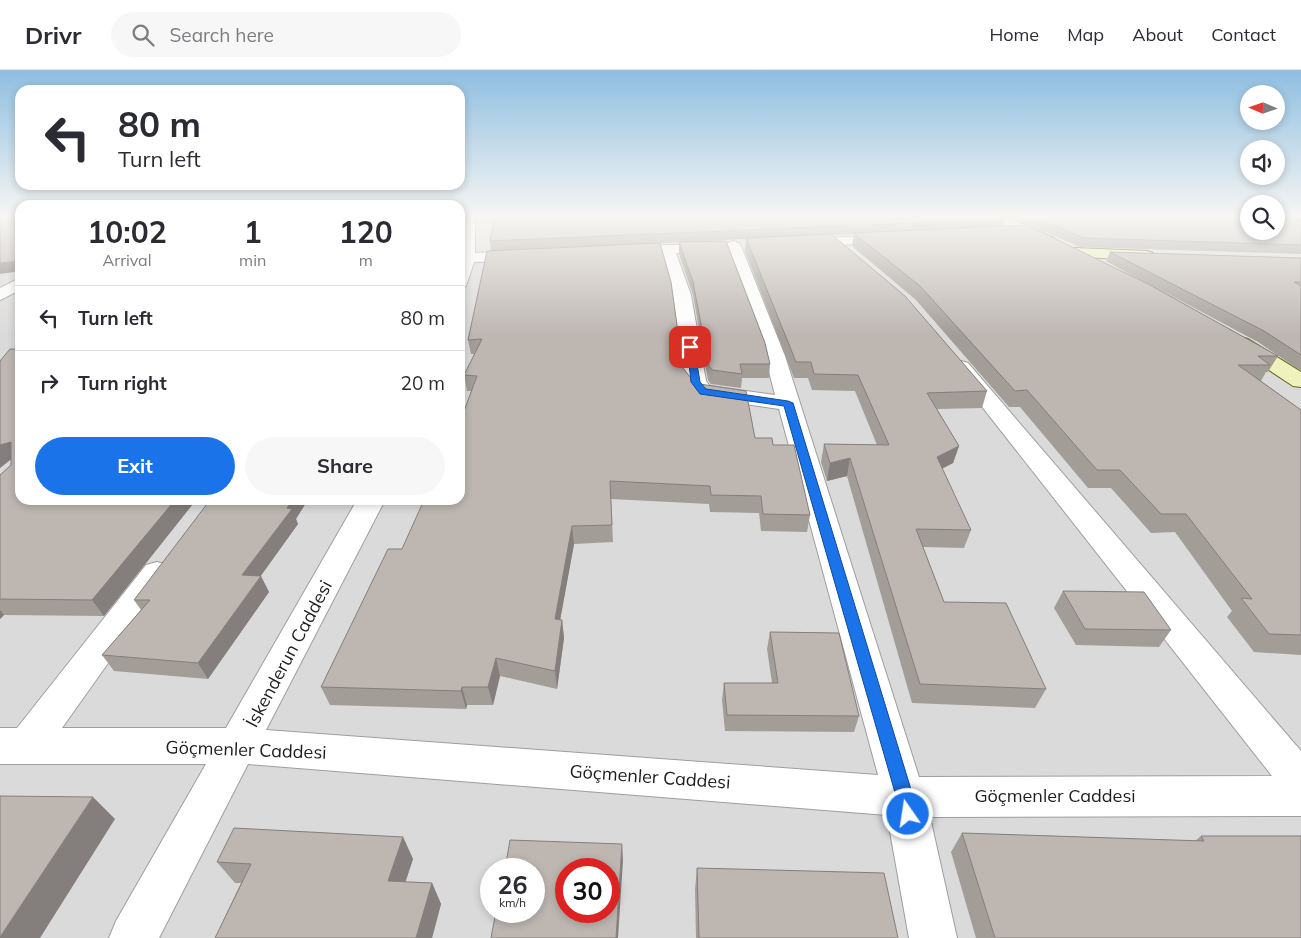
<!DOCTYPE html>
<meta charset="utf-8">
<style>
:root{--surface:#fff;--page:#f7f7f7;--text:#2b2b33;--muted:#7c7c81;--line:#e1e1e2;--accent:#1a73e8}
body{margin:0;font-family:Mulish,sans-serif;background:var(--page);color:var(--text);height:100vh;display:flex;flex-direction:column;font-size:19px;white-space:nowrap}
*{box-sizing:border-box;margin:0}
p{font-size:16px;color:var(--muted)}
.icon{flex:none;width:28px;height:28px;fill:none;stroke:currentColor;stroke-width:2;stroke-linecap:round;stroke-linejoin:round}
.map{position:relative;flex:1;overflow:hidden}
.side{position:absolute;left:15px;top:130px;width:450px;height:305px;display:flex;flex-direction:column;background:var(--surface);border-radius:15px;box-shadow:0 2px 8px #0003}
.side>*{flex:none}
.hud{position:absolute;left:15px;top:15px;width:450px;height:105px;border-radius:15px;box-shadow:0 2px 8px #0003;background:#fff;color:var(--text);overflow:hidden}
.needle{width:32px;rotate:272deg}
.controls{position:absolute;left:1240px;top:15px;display:grid;gap:10px}
.controls a{display:grid;place-items:center;width:45px;height:45px;border-radius:50%;background:var(--surface);box-shadow:0 2px 8px #0003;font-size:25px}
.speed{position:absolute;left:480px;top:788px;display:flex;gap:10px;font-size:25px;font-weight:700;text-align:center}
.speed>*{display:grid;place-content:center;width:65px;height:65px;border-radius:50%;background:var(--surface);box-shadow:0 2px 8px #0003;line-height:1}
.speed small{font-size:12px;font-weight:400}
.speed .limit{border:8px solid #d22;background:#fff;color:#111}
.pin{position:absolute;display:grid;place-items:center;width:42px;height:42px;color:#fff;margin:-21px;border-radius:10px;box-shadow:0 2px 8px #0006}
.me{position:absolute;width:55px;margin:-28px;rotate:347deg;stroke-linejoin:round;filter:drop-shadow(0 0 4px #0008)}
.turn{display:flex;align-items:center;gap:18px;height:105px;padding:0 20px;font-size:22px}
.turn .icon{width:65px;height:65px;stroke-width:2.5}
.turn b{display:block;font-size:35px;line-height:42px}
.eta{display:flex;justify-content:space-evenly;align-items:center;height:85px;text-align:center}
.eta b{font-size:30px;font-weight:700;line-height:35px}
.primary-button{display:flex;gap:10px;margin-top:auto;padding:10px 20px}
.primary-button a{flex:1;height:58px;border-radius:30px;background:var(--accent);color:#fff;font-size:20px;font-weight:700;line-height:58px;text-align:center}
.primary-button a+a{background:var(--page);color:var(--text)}
ul{padding:0;list-style:none}
li{display:flex;align-items:center;gap:15px;height:65px;padding:0 20px;border-top:1px solid var(--line)}
li div{flex:1}
li b{display:block;font-size:19px}
li em{font-style:normal}
header{display:flex;align-items:center;gap:30px;box-sizing:border-box;height:70px;padding:0 25px;background:var(--surface);border-bottom:1px solid var(--line)}
header strong{font-size:24px}
nav{display:flex;gap:28px;margin-inline-start:auto;font-size:18px}
.search{width:350px;height:45px;background:var(--page);display:flex;align-items:center;gap:12px;box-sizing:border-box;padding:0 18px;border-radius:28px;color:var(--muted);font-size:19px}
.map>svg:first-child{display:block}
.residential{fill:#dbdada;fill-rule:evenodd}
.lines{fill:none;stroke-linecap:round;stroke-linejoin:round}
.street-casing{stroke:#9e9e9e;stroke-width:2}
.secondary-casing{stroke:#5e6710;stroke-width:2}
.street{fill:#fff;fill-rule:evenodd}
.secondary{fill:#eff2bc;fill-rule:evenodd}
.wall{fill:#a39d98}
.shaded-wall{fill:#847f7c}
.building{fill:#bdb6b1;stroke:#847f7c;fill-rule:evenodd}
.route{fill:#1a73e8;stroke:#114b97}
.labels{text-anchor:middle;stroke-width:4;stroke-linejoin:round;paint-order:stroke}
.near-street-label{font-size:18px;fill:#1d1d1d;stroke:#fff}
</style>
<header>
<strong>Drivr</strong>
<div class="search"><svg class="icon" aria-label="search" viewBox="0 0 24 24"><circle cx="10" cy="10" r="6"/><path d="M15 15l6 6"/></svg>Search here</div>
<nav><a>Home</a><a>Map</a><a>About</a><a>Contact</a></nav>
</header>
<div class="map">
<svg width="1301" height="868" viewBox="0 0 1301 868">
<rect width="100%" height="100%" fill="#edeae4"/>
<path class="residential" d="M0,145h20v285h440v-285h789v16h27v-16h25v723h-1301zM491,799h43v42h-43zM566,799h43v42h-43z"/>
<g class="lines">
<g class="street-casing">
<g id="street">
<polygon points="461,145 475,145 475,183 524,181 530,183 532,186 530,189 524,191 474,192 466,216 460,217"/>
<polygon points="891,165 896,166 898,169 896,172 801,177 796,176 794,173 796,170 801,169"/>
<polygon points="733,171 738,173 741,176 785,286 919,707 1272,706 954,301 951,297 954,293 961,291 968,293 1301,681 1301,746 930,747 957,868 909,868 887,745 248,694 159,868 109,868 116,851 206,694 0,694 0,658 17,658 146,495 157,492 168,495 172,503 62,658 226,658 357,430 385,430 266,660 878,705 779,339 695,327 684,312 673,225 661,184 624,186 619,184 616,181 619,178 624,176 721,174 724,177 721,180 716,182 676,183 691,225 706,311 710,316 775,325 765,286 725,176 728,173"/>
<polygon points="20,208 20,220 0,230 0,218"/>
</g>
</g>
<g class="secondary-casing">
<g id="secondary">
<polygon points="984,145 1002,145 1054,168 1056,171 1054,174 1044,174 986,148"/>
<polygon points="1075,178 1147,181 1153,183 1155,186 1153,189 1147,191 1070,186 1067,183 1070,180"/>
<polygon points="1241,267 1248,269 1301,302 1301,317 1293,316 1234,277 1231,273 1234,269"/>
</g>
</g>
<use href="#street" class="street"/>
<use href="#secondary" class="secondary"/>
</g>
<g class="wall">
<polygon points="1006,145 1301,145 1301,153 1280,147 1280,149 1301,155 1301,184 1080,177"/>
<polygon points="1005,149 1003,156 1144,212 1106,191 1110,182 1301,188 1301,301 1258,272 1157,218 1278,286 1268,302 1266,302 1261,311 1301,340 1301,585 1254,582 1227,547 1232,541 1175,462 1151,463 1111,418 1088,418 1020,337 1009,337 916,230 852,176 854,164 832,165 987,321 982,338 937,339 959,376 953,393 942,399 971,460 964,478 923,477 944,532 1046,619 1035,638 912,633 847,406 827,411 821,392 824,374 877,375 855,321 812,320 808,308 794,308 745,181 746,169 660,173 683,298 691,308 755,368 773,375 810,445 807,462 761,461 759,443 710,442 709,434 611,429 613,472 574,474 560,550 562,550 564,568 557,619 500,606 493,635 467,635 466,639 330,635 321,617 402,479 460,430 471,321 467,321 464,305 475,284 471,284 468,270 491,180 490,171"/>
<polygon points="679,172 770,294 769,308 742,308 741,318 711,314 708,310 693,225 679,184"/>
<polygon points="0,291 196,430 104,546 4,545 0,549 0,405 11,395 11,389 10,390 0,398"/>
<polygon points="296,449 298,454 260,506 269,522 208,609 114,601 102,585 141,540 134,530"/>
<polygon points="1063,521 1171,560 1159,577 1076,575 1054,538"/>
<polygon points="770,562 859,646 854,662 725,661 722,630 724,613 772,613 767,579"/>
<polygon points="962,763 1195,771 1201,766 1301,868 976,868 951,782"/>
<polygon points="403,767 413,789 405,812 432,813 441,834 432,868 215,868 241,813 235,813 217,792"/>
<polygon points="697,798 898,868 696,868 695,819"/>
</g>
<g class="shaded-wall">
<polygon points="20,191 20,201 0,204 0,193"/>
<polygon points="11,372 20,387 10,390 0,398 0,375"/>
<polygon points="959,376 953,393 931,404 937,387"/>
<polygon points="850,388 847,406 827,411 830,393"/>
<polygon points="175,430 196,430 104,546 92,530"/>
<polygon points="292,430 308,430 296,449 298,454 250,521 242,505"/>
<polygon points="572,456 574,474 557,567 555,549"/>
<polygon points="261,506 269,522 208,609 198,593"/>
<polygon points="0,540 4,545 0,549"/>
<polygon points="562,550 564,568 557,619 555,601"/>
<polygon points="496,588 500,606 493,635 488,617"/>
<polygon points="462,617 467,635 466,639 461,621"/>
<polygon points="93,727 115,749 40,868 0,868 0,867"/>
<polygon points="403,767 413,789 399,832 388,811"/>
<polygon points="622,774 623,790 618,868 616,868"/>
<polygon points="432,813 441,834 432,868 416,868"/>
</g>
<g class="building">
<polygon points="0,145 20,145 20,191 0,193"/>
<polygon points="495,145 996,145 1005,149 490,171"/>
<polygon points="1029,145 1249,145 1249,161 1276,161 1276,145 1280,145 1280,149 1301,155 1301,175 1084,168"/>
<polygon points="1027,155 1148,214 1278,286 1258,286 1270,295 1238,295 1301,340 1301,565 1269,564 1241,528 1252,529 1186,444 1161,444 1120,400 1097,400 1027,320 1015,321 920,216 854,163"/>
<polygon points="831,164 905,226 987,321 927,323 959,376 937,387 971,460 916,459 944,532 1006,533 1046,619 920,614 850,388 830,393 824,374 889,375 858,305 814,304 811,292 796,292 746,168"/>
<polygon points="726,171 765,273 770,294 740,294 742,304 712,300 709,296 693,212 679,172"/>
<polygon points="660,173 671,212 683,298 691,308 700,314 746,321 755,368 772,368 773,375 794,375 810,445 763,444 761,426 711,425 710,416 610,411 612,455 572,456 555,549 562,550 555,601 496,588 488,617 462,617 461,621 321,617 388,479 402,479 424,430 460,430 460,352 477,306 464,305 482,269 468,270 487,181"/>
<polygon points="1110,182 1301,188 1301,212 1294,212 1301,216 1301,285 1264,261"/>
<polygon points="10,279 20,279 20,430 175,430 92,530 0,529 0,405 11,395 11,372 0,375 0,291"/>
<polygon points="210,430 292,430 287,438 292,439 242,505 261,506 198,593 102,585 150,530 134,530"/>
<polygon points="1063,521 1144,522 1171,560 1085,559"/>
<polygon points="770,562 839,563 859,646 727,645 724,613 778,613"/>
<polygon points="0,726 93,727 0,867"/>
<polygon points="234,758 403,767 388,811 432,813 416,868 215,868 251,794 217,792"/>
<polygon points="962,763 1204,771 1201,766 1301,766 1301,868 995,868"/>
<path d="M510,770l112,4 -6,94h-125l5,-27h38v-42h-29zM566,799h43v42h-43z"/>
<polygon points="697,798 884,803 898,868 699,868"/>
</g>
<linearGradient id="sky" x2="0" y2="1"><stop stop-color="#8ebee1"/><stop offset="0.55" stop-color="#f7f6f3"/><stop offset="1" stop-color="#f7f6f3" stop-opacity="0"/></linearGradient>
<rect width="1301" height="266" fill="url(#sky)"/>
<polygon class="route" points="687,275 694,277 700,312 706,319 788,331 793,333 913,726 917,744 914,750 908,753 902,750 896,726 784,336 700,324 691,312"/>
<g class="labels">
<g class="near-street-label">
<text transform="translate(289 584) rotate(-62)" y="6">İskenderun Caddesi</text>
<text transform="translate(246 680) rotate(2)" y="6">Göçmenler Caddesi</text>
<text transform="translate(650 707) rotate(4)" y="6">Göçmenler Caddesi</text>
<text x="1055" y="732">Göçmenler Caddesi</text>
</g>
</g>
</svg>
<div class="controls">
<a><svg class="needle" viewBox="-14 -14 28 28"><path d="M0-13l5 13h-10z" fill="#e53935"/><path d="M0 13l5-13h-10z" fill="#7c7c81"/></svg></a>
<a><svg class="icon" aria-label="sound" viewBox="0 0 24 24"><path d="M4 9h4l5-4v14l-5-4H4zM17 9q2 3 0 6"/></svg></a>
<a><svg class="icon" aria-label="search" viewBox="0 0 24 24"><circle cx="10" cy="10" r="6"/><path d="M15 15l6 6"/></svg></a>
</div>
<div class="speed"><div>26<small>km/h</small></div><div class="limit">30</div></div>
<div class="pin" style="left:690px;top:277px;background:#d93025"><svg class="icon" aria-label="arrive" viewBox="0 0 24 24"><path d="M6 21V4h12l-3 4 3 4H6"/></svg></div>
<svg class="me" style="left:908px;top:744px" viewBox="-20 -20 40 40"><circle r="17" fill="#1a73e8" stroke="#fff" stroke-width="3"/><path d="M0-11L8 9 0 5-8 9z" fill="#fff"/></svg>
<div class="hud">
<div class="turn"><svg class="icon" aria-label="left" viewBox="0 0 24 24"><path d="M17 20v-9H6M10 6l-5 5 5 5"/></svg><div><b>80 m</b>Turn left</div></div>
</div>
<section class="side">
<div class="eta">
<div><b>10:02</b><p>Arrival</p></div>
<div><b>1</b><p>min</p></div>
<div><b>120</b><p>m</p></div>
</div>
<ul>
<li><svg class="icon" aria-label="left" viewBox="0 0 24 24"><path d="M17 20v-9H6M10 6l-5 5 5 5"/></svg><div><b>Turn left</b></div><em>80 m</em></li>
<li><svg class="icon" aria-label="right" viewBox="0 0 24 24"><path d="M7 20v-9h11M14 6l5 5-5 5"/></svg><div><b>Turn right</b></div><em>20 m</em></li>
</ul>
<div class="primary-button"><a>Exit</a><a>Share</a></div>
</section>
</div>
